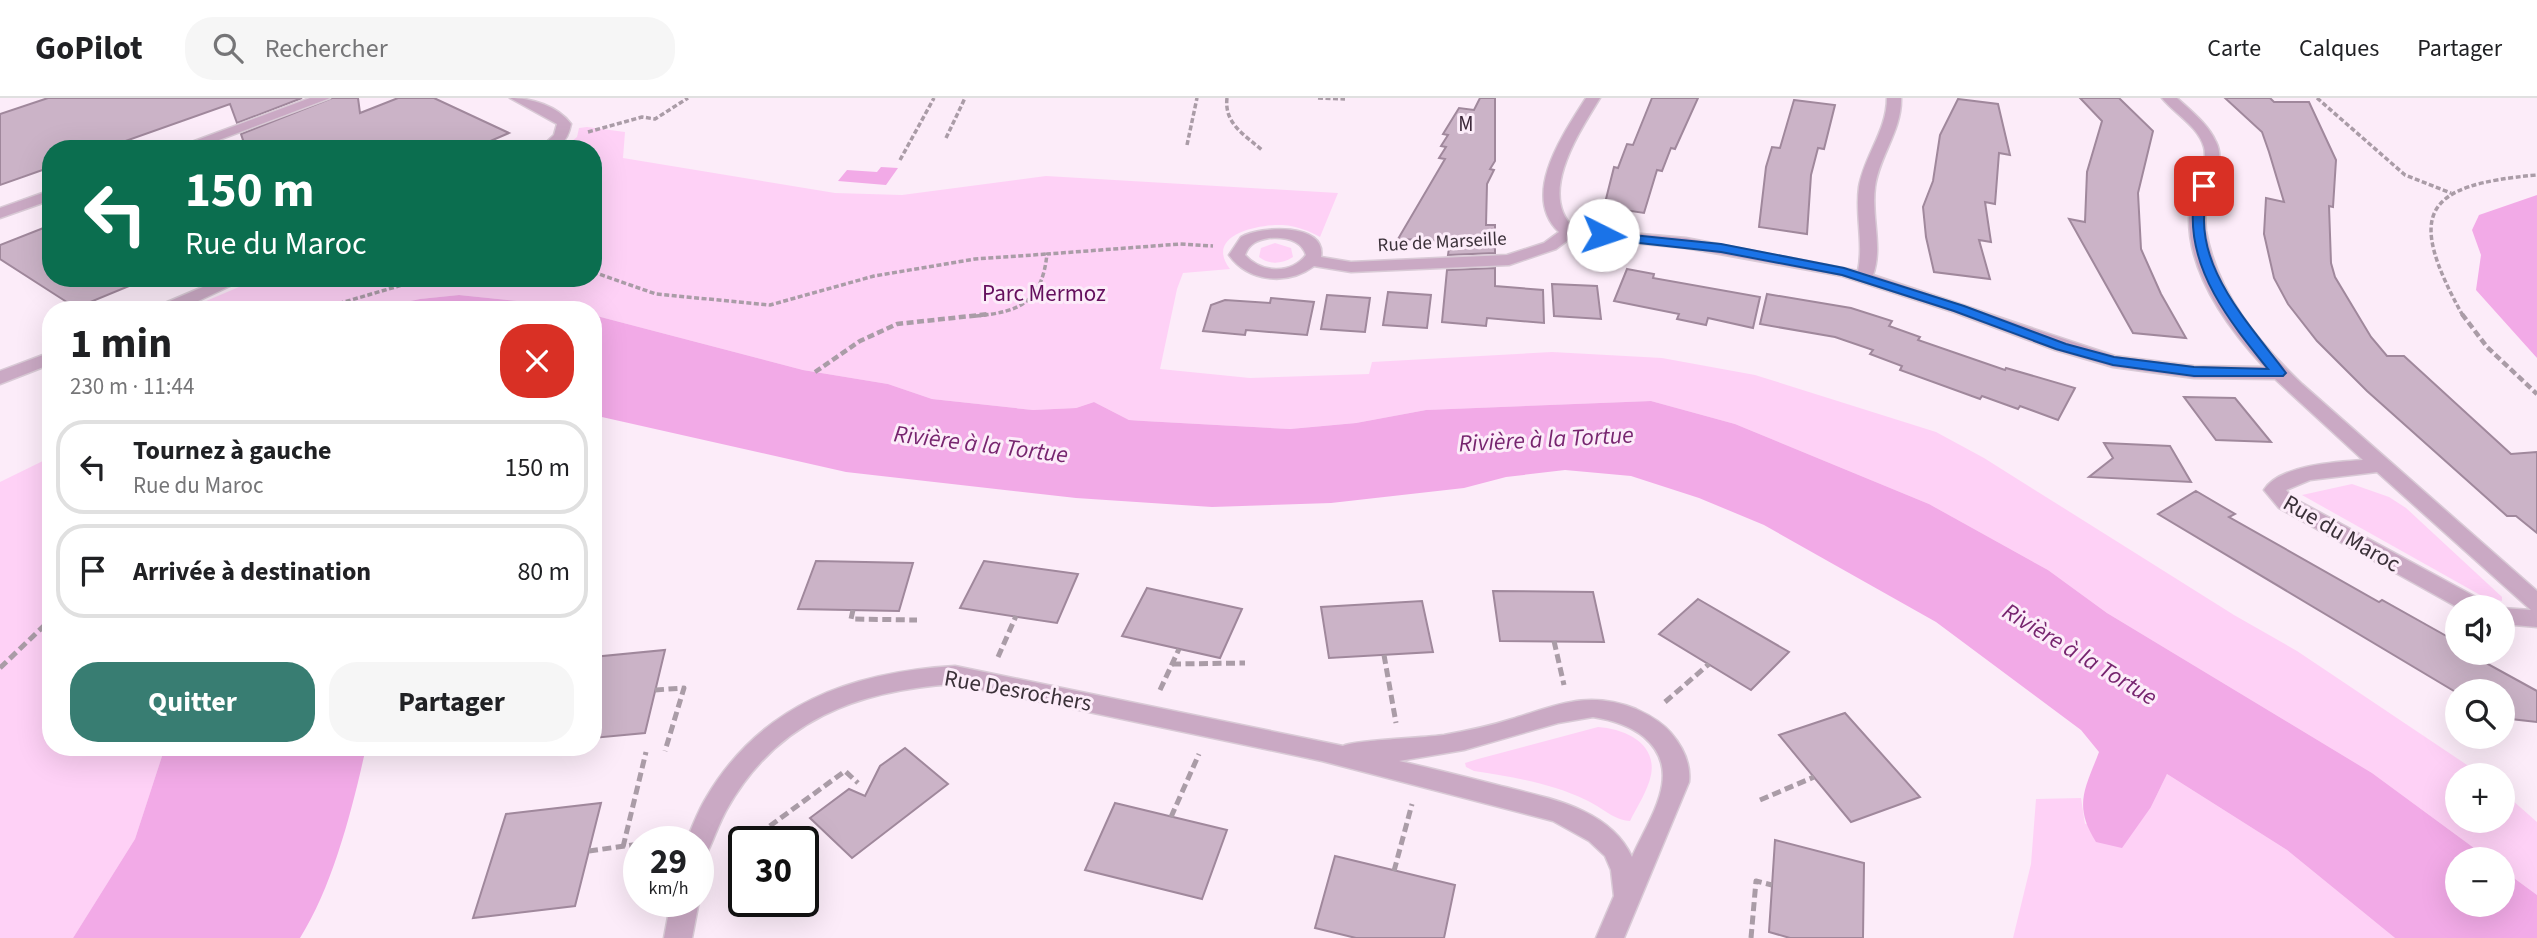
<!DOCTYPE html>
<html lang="fr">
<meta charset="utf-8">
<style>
:root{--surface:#fff;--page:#f6f6f6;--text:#202124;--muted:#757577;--line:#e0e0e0;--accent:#387d72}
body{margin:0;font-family:"Source Sans 3",sans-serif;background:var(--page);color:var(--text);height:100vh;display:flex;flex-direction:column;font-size:26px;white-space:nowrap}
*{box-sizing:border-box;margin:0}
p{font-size:23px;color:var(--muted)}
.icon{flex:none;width:38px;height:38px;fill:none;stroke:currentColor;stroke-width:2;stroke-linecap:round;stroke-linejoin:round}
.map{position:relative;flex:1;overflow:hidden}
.details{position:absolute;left:42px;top:203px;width:560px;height:455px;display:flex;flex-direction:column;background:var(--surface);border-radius:28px;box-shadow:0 7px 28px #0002}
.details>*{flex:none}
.guide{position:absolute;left:42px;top:42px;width:560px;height:147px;border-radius:28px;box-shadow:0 7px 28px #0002;background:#0b6e4f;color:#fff;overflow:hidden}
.buttons{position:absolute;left:2445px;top:497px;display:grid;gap:14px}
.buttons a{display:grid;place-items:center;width:70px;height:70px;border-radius:50%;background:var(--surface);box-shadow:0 7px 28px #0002;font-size:35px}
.speed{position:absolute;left:623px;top:728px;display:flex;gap:14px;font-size:35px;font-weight:700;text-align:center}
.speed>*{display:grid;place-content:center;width:91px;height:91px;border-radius:50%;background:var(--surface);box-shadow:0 7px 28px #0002;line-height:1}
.speed small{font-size:18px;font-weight:400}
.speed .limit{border:4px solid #111;border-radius:10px;background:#fff;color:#111}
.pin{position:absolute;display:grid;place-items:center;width:60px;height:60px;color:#fff;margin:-30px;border-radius:14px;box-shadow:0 4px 10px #0006}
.me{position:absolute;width:77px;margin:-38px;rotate:94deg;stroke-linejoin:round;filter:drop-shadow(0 0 5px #0008)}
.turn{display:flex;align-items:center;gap:24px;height:147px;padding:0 28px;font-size:32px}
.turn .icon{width:91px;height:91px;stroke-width:2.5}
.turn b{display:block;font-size:49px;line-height:60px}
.round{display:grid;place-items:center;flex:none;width:74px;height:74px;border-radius:28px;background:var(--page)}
.headline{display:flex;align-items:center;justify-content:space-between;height:119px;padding:0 28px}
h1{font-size:42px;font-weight:700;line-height:52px}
.action{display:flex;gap:14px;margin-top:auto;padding:14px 28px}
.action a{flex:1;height:80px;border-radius:28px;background:var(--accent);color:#fff;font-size:28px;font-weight:700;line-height:80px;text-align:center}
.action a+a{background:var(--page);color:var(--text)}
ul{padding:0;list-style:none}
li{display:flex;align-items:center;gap:21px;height:94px;margin:0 14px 10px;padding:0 14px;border:4px solid var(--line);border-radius:28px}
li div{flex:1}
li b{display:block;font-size:26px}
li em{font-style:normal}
header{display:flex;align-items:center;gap:42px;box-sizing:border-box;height:98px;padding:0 35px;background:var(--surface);border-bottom:2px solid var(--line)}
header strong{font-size:33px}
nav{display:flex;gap:38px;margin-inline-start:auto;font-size:24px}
.search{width:490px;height:63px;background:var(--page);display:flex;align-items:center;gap:18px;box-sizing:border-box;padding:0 24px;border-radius:28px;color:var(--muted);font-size:26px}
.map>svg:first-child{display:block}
.green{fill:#fed1f6}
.water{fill:#f2aae7}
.building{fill:#cbb3c7;stroke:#a0889c;stroke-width:2}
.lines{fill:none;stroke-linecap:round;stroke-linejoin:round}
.minor-casing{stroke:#d9cad6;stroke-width:3}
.path-far2{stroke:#aa9ca7;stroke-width:3.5;stroke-dasharray:5 2.5;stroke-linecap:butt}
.path-far1{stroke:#aa9ca7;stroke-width:4.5;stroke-dasharray:7 3.5;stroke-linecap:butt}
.path{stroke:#aa9ca7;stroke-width:5;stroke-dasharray:9 4.5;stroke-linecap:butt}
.minor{fill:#caa9c4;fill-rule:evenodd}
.route{fill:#1a73e8;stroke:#114b97;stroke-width:2}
.labels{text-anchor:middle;stroke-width:6;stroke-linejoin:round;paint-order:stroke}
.far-street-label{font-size:19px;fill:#3b3139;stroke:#fcecf9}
.far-neighbourhood-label{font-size:21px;letter-spacing:2px;fill:#3c2839;stroke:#fcecf9}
.park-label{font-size:23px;fill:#640f5d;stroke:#fcecf9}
.street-label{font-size:23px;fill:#3b3139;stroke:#fcecf9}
.water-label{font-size:24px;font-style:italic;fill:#77256f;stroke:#fcecf9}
</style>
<header>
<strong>GoPilot</strong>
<div class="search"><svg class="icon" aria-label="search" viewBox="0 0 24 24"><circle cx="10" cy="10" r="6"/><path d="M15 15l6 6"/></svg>Rechercher</div>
<nav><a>Carte</a><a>Calques</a><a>Partager</a></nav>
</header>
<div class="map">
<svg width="2537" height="840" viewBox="0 0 2537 840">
<rect width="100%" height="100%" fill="#fcecf9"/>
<g class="green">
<path d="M587,29l38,5 -2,26 212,35 67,2 144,-19 292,17 -18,44c-11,-6 -23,-11 -37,-12 -25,-1 -79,10 -53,44l-47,4 -6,16 -17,80 90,9 119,-4 3,-12 180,-10 110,6 93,17 181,57 48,26 250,157 63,36 185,124h-25v46h45l1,-29 34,30v73l-34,-25 -1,-11h-13l-117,-86 -265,-160 -59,-43 -119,-66 -194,-80 -84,-23 -225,9 -70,13 -66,6 -146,-8 -15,-1 -35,-18 -18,6 -43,2 -101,-11 -44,-15 -85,-14 -210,-55v-5h-23l-53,-9 -58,-6 -39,4 -53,11h-182l75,-32h333v-129h-31l15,-12 2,-9z"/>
<path d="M1275,145l16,5 2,9c-11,7 -24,8 -34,0l2,-9z"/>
<polygon points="51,359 51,649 165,649 135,741 73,840 0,840 0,384"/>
<polygon points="2352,386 2389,399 2406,410 2502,499 2502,503 2482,498 2302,397"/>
<path d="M1598,629c27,2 59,16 53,48 -3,15 -14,32 -21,46 -15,0 -30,-15 -44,-21 -35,-17 -73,-23 -112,-29l-8,-4 -1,-4 13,-4z"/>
<polygon points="2167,676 2287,752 2395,840 2013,840 2031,766 2036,701 2081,700 2085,726 2151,709"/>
</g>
<g class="water">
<polygon points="881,69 898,70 886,87 838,83 847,72 877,74"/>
<polygon points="2537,97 2537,260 2476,192 2481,157 2472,132 2479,117"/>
<polygon points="459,197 517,203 570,212 367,212 420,201"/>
<path d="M593,217l210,55 85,14 44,15 101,11 43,-2 18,-6 35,18 15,1 146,8 66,-6 70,-13 225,-9 84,23 194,80 119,66 59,43 265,160 117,86h-32v46h45l1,-35 34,25v43h-142l-108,-88 -120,-76 -16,33 -29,41 -26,-6c-23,-37 -11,-53 3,-90l-18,-22 -145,-108 -172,-97 -65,-27 -68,-22 -66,-6 -59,7 -42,11 -133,15 -119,4 -136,-9 -230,-26 -253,-57z"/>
<path d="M165,649h201c-13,60 -33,139 -66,191h-227l62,-99z"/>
</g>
<g class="building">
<polygon points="48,0 302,0 237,25 230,6 103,51 51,51 51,69 0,87 0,16"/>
<polygon points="332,0 358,0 360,15 398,0 434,0 509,35 472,51 246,51 241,36"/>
<polygon points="1480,0 1495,0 1495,63 1490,71 1494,72 1487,86 1486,127 1495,127 1495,155 1448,157 1450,143 1398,141 1445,61 1439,60 1446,49 1441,48 1448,37 1443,36 1459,10 1474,12"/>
<polygon points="1652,0 1698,0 1675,51 1671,50 1662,73 1657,72 1644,115 1604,109 1614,69 1618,70 1627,46 1633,47"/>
<polygon points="2080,0 2119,0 2153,33 2138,95 2141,151 2161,196 2186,240 2133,235 2069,121 2085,124 2087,74 2102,23"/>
<polygon points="2225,0 2270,0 2274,4 2309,4 2336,62 2333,109 2329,108 2331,165 2335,179 2371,239 2387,258 2404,258 2511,356 2537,354 2537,435 2516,418 2507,418 2367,293 2317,243 2288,206 2274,180 2264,136 2266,100 2284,104 2269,54 2262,34"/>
<polygon points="1958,1 1998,6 2010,57 1999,55 1995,106 1985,104 1991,144 1979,142 1990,181 1934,174 1926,139 1923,109 1933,83 1940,37"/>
<polygon points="1794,2 1835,7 1824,51 1818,50 1811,77 1807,136 1759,129 1766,69 1772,49 1780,50"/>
<polygon points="51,127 51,180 146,181 76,210 0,161 0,147"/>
<polygon points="1495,170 1495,188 1543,192 1544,225 1487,220 1486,228 1442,224 1447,172"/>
<polygon points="1627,171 1654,176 1653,180 1760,199 1753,230 1708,220 1706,227 1677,221 1679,216 1614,203"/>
<polygon points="1552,186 1597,188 1601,221 1554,218"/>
<polygon points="1388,194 1431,197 1427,230 1383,227"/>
<polygon points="1767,196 1851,210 1892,223 1889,228 1920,239 1918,242 2005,272 2006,270 2075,290 2058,322 2020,308 2018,311 1982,298 1980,301 1900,272 1902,268 1870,256 1873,252 1835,239 1760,226"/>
<polygon points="1327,197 1370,200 1365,234 1321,231"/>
<polygon points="1271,200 1314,204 1307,237 1246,232 1245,237 1203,233 1211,207 1225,202 1270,205"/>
<polygon points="2184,299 2235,300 2271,344 2216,342"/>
<polygon points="2104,345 2170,348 2191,384 2089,379 2113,360"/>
<polygon points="2196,393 2235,416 2229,419 2379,504 2382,502 2457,544 2457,555 2468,555 2537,593 2537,624 2502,620 2502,593 2454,593 2158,416"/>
<polygon points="816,463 913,465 899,513 798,511"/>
<polygon points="984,463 1078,476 1057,525 960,510"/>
<polygon points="1147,490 1242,511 1220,560 1122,538"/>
<polygon points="1493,493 1593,494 1604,544 1500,543"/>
<polygon points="1698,501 1789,554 1751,592 1659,536"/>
<polygon points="1422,503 1433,554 1329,560 1321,509"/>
<polygon points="665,552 645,635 593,640 593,559"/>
<polygon points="1845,615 1920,699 1851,724 1779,637"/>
<polygon points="905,650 948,686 852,760 810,720 849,691 865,698 880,668"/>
<polygon points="601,705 575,808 473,820 506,716"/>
<polygon points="1115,705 1227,732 1202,801 1085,772"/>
<polygon points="1775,742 1864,765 1863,840 1790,840 1769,834"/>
<polygon points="1335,758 1455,787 1444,840 1356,840 1315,830"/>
</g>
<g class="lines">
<g class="minor-casing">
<g id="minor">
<polygon points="310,0 330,0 195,51 173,51"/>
<path d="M510,0c21,0 48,8 61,26 -4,20 -13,25 -32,25l15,-14 3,-11z"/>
<path d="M1586,0h14c-20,33 -63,96 -26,130l112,10 172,33c6,-28 -3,-56 1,-84 5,-31 28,-56 28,-89h14c1,33 -22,58 -26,89 -4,30 8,60 -2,88l242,81 79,10 70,1c-39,-42 -82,-102 -74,-163 3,-19 19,-37 14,-57 -6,-21 -29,-33 -42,-49h15c14,13 31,26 39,44 10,20 -5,38 -9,57 -2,10 -2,22 -1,32 11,62 52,111 96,153l235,207v36l-35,-3v-16l29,2 -154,-138 -67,8 -24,10 7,8 190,103 3,6h-29l-178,-99 -15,-18c15,-25 72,-28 99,-30l-88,-81 -81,-1 -81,-11 -58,-17 -102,-38 -111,-36 -156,-28 -114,-11 -16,12 -47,16 -158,7 -37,-6c-27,20 -66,16 -85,-11l12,-18c19,-11 86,-15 80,20l30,5 156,-7 37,-12 15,-11c-39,-37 5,-99 27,-134zM1269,140c15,-1 32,1 37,17 -15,20 -45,18 -61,0 4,-12 13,-15 24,-17z"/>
<polygon points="51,92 51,102 0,120 0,110"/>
<polygon points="224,180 247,180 179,212 155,212 158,208"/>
<polygon points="51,254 51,266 0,286 0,273"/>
<path d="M955,568l388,80c11,-6 81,-8 101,-11 22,-4 46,-9 68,-16 46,-14 76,-29 124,-10 13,6 26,13 35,24 12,14 20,31 18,49l-65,156h-28l18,-42 -3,-26 -6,-14 -16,-15 -36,-20 -231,-60 -367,-77c-97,6 -178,36 -228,125 -8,14 -13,30 -20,44l-9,3v-14h-12c6,-15 12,-31 20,-44 55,-94 146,-126 249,-132zM1593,619c19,3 36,8 51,20 41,35 5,81 -12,120 -23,-51 -90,-60 -139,-73 -31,-8 -63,-16 -94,-23l65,-11 94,-27z"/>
<polygon points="698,802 699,803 692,840 664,840 671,803"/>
</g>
</g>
<g class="path-far2">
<path d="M1227,0c-3,26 18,37 35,52"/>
<polyline points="1318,0 1345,1"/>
<polyline points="2317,0 2405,77 2451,95"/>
<polyline points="588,34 642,19 655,21 688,0"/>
<polyline points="946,40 965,0"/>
<polyline points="1187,47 1197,0"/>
<polyline points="900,62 934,0"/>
<polyline points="593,174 656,196 770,207 874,178 975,161 1047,156"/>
<polyline points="290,180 288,181 339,180"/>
<polyline points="317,212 426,180"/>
<path d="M976,218c45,-4 66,-15 71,-62l133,-10 33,2"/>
<path d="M2463,218c-57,-103 -41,-131 74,-141"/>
</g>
<g class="path-far1">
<polyline points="2462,216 2487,249 2537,296"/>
<polyline points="815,274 860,243 897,226 989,216"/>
</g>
<g class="path">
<polyline points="853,512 851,521 917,522"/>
<polyline points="1554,543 1564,587"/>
<polyline points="1384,557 1396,625"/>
<polyline points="998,559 1016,518"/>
<polyline points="1172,566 1245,565"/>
<polyline points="0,570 51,521"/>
<polyline points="655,592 684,590 665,653"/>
<polyline points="1160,592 1179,551"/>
<polyline points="1665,604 1709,566"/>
<polyline points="1760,702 1814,679"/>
<polyline points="1171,719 1199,656"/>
<polyline points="658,744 671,742"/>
<polyline points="748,744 845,673 858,685"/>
<polyline points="623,749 646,654"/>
<polyline points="589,753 639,746"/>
<polyline points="1394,773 1412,706"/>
<polyline points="1751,840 1756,783 1772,787"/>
</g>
<use href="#minor" class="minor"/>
</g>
<path class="route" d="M2204,84l6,4c-26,71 37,135 76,187l-3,3h-89l-81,-11 -57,-16 -102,-38 -112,-36 -121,-23 -118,-13 -6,-4 6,-3 118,12 123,24 120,38 102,38 48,13 80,10 74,2c-37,-46 -79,-97 -75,-159 0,-10 1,-24 11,-28z"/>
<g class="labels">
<g class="far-street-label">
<text transform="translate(1442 143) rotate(-3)" y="7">Rue de Marseille</text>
</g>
<g class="far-neighbourhood-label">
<text x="1467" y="33">M</text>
</g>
<g class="park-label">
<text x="1044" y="203">Parc Mermoz</text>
</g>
<g class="street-label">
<text transform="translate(2342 435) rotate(30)" y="8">Rue du Maroc</text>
<text transform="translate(1018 592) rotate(10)" y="8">Rue Desrochers</text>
</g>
<g class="water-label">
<text transform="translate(1546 341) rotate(-3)" y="8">Rivière à la Tortue</text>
<text transform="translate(981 346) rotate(7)" y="8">Rivière à la Tortue</text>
<text transform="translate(2080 556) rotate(31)" y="8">Rivière à la Tortue</text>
</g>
</g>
</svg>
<div class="buttons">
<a><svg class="icon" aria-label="sound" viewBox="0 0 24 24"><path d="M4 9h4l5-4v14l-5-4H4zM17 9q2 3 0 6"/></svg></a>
<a><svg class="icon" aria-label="search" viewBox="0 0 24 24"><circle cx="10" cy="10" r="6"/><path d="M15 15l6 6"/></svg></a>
<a>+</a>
<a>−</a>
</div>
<div class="speed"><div>29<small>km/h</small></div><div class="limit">30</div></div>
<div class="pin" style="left:2204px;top:88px;background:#d93025"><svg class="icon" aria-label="arrive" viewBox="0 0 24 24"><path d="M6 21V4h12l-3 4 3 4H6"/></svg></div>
<svg class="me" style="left:1603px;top:137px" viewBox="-20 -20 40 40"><circle r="19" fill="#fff"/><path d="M0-13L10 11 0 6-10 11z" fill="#1a73e8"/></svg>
<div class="guide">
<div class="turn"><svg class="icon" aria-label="left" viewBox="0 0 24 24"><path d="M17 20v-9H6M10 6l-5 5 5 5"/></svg><div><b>150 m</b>Rue du Maroc</div></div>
</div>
<section class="details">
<div class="headline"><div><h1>1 min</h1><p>230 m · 11:44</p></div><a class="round" style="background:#d93025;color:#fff"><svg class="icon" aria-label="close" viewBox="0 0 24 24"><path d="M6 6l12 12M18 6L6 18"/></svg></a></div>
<ul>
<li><svg class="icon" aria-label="left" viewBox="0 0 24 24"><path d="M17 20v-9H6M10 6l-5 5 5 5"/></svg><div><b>Tournez à gauche</b><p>Rue du Maroc</p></div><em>150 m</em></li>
<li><svg class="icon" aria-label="arrive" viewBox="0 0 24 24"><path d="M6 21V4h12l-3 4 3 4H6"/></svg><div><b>Arrivée à destination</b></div><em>80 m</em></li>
</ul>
<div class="action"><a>Quitter</a><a>Partager</a></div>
</section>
</div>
